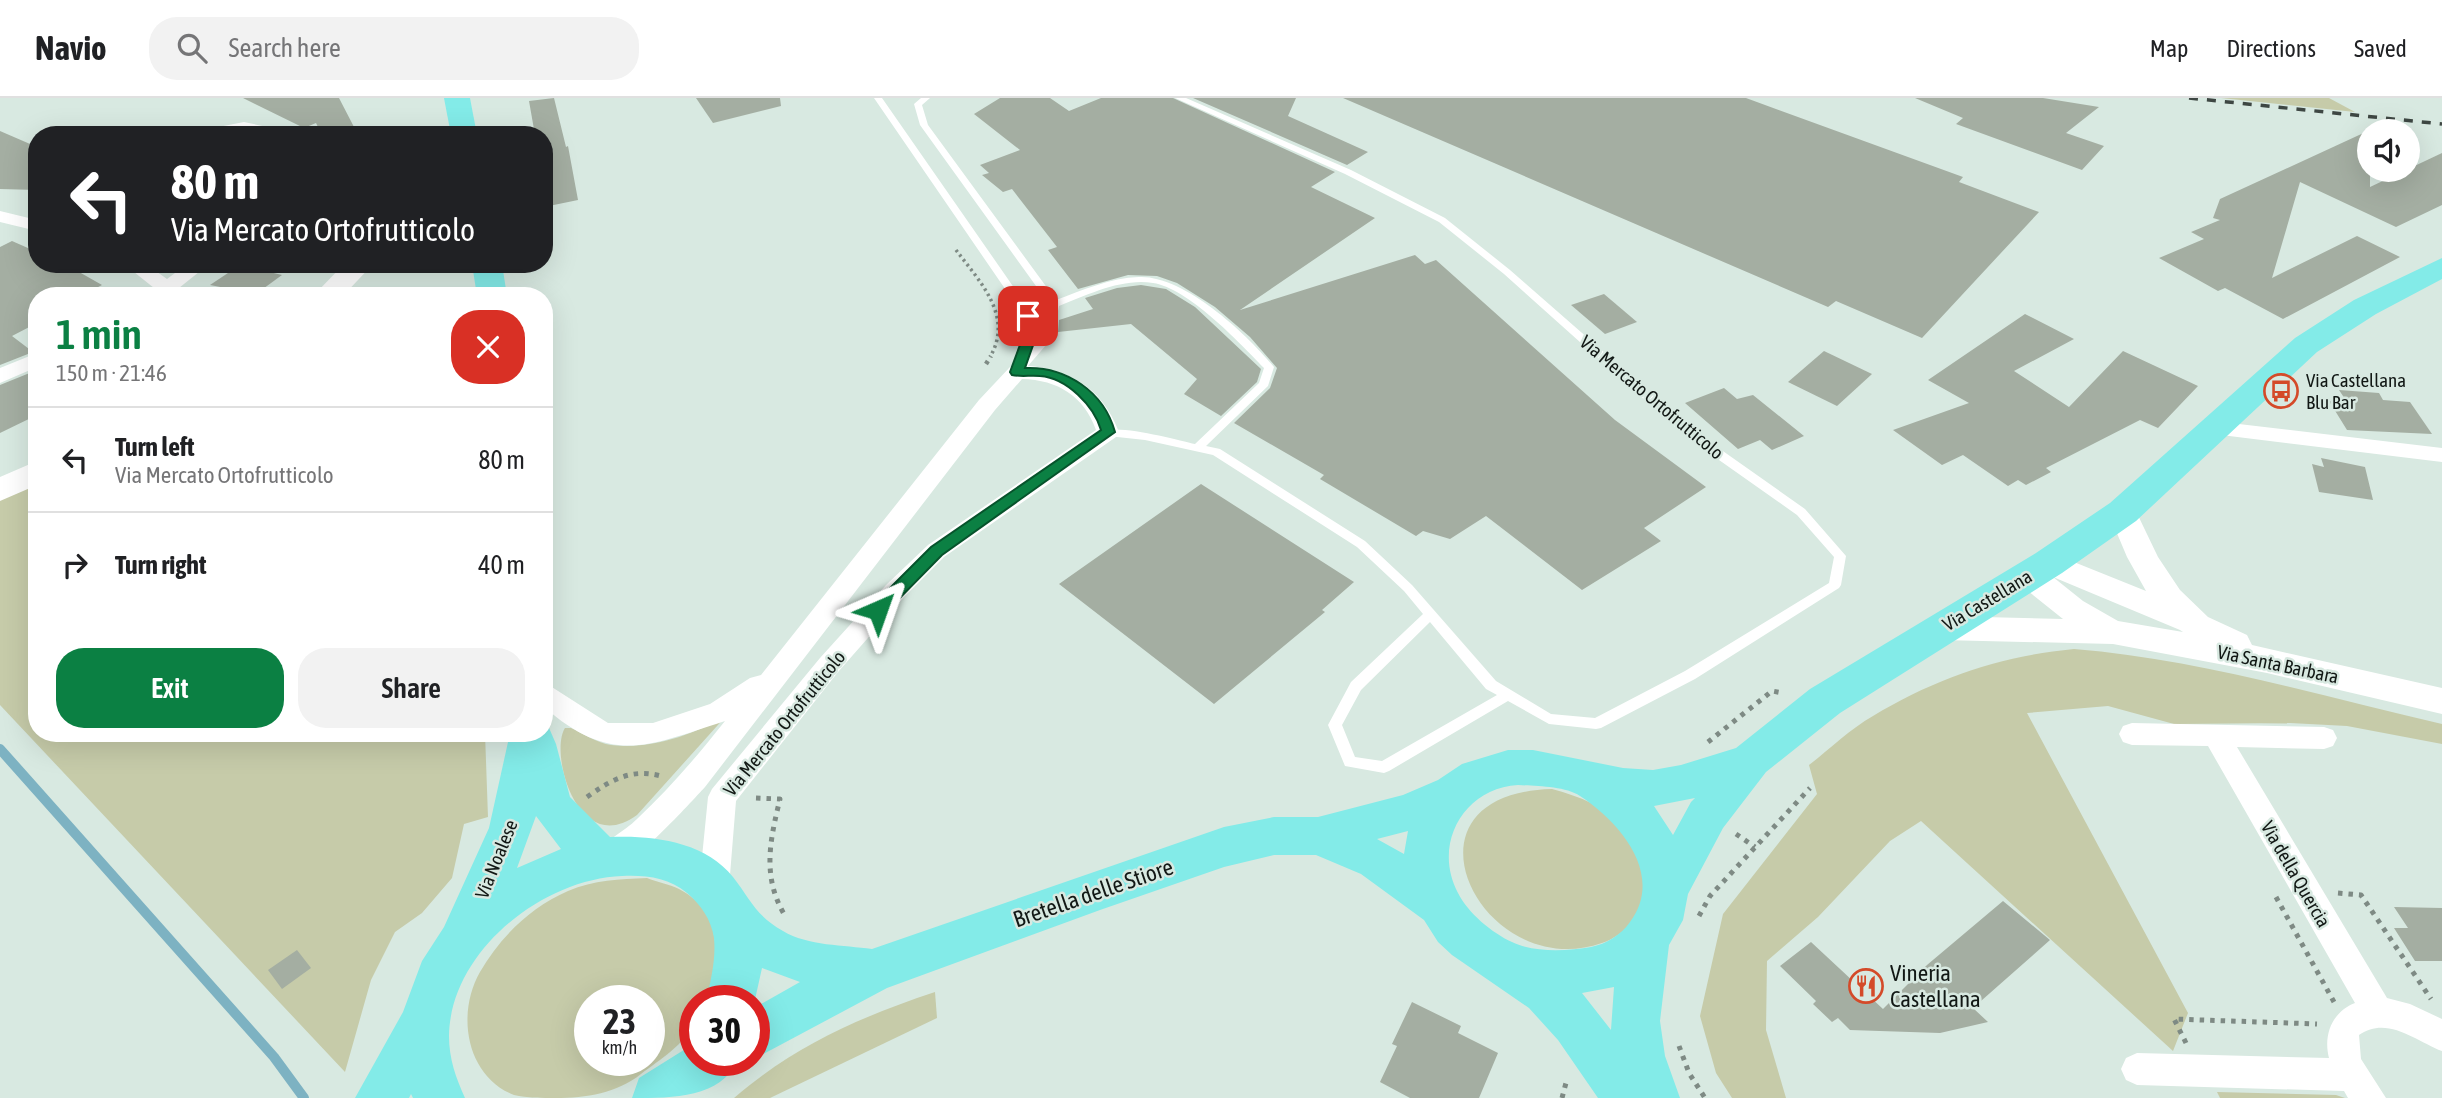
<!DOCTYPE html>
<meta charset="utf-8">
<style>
:root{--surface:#fff;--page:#f2f2f2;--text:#202124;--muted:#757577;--line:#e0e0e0;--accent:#0b8043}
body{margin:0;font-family:"Asap Condensed",sans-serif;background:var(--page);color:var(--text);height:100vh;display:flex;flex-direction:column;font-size:26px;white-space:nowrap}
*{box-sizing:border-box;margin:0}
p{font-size:23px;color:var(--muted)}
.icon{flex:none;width:38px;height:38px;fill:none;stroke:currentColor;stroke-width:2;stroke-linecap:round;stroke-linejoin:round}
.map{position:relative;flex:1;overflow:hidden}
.panel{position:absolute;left:28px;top:189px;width:525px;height:455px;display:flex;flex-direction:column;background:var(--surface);border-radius:28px;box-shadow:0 7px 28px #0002}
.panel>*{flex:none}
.hud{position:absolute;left:28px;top:28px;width:525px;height:147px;border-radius:28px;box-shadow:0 7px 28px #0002;background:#202124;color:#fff;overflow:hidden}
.controls{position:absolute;left:2357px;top:21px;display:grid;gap:14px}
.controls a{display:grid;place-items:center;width:63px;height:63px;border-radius:50%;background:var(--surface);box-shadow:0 7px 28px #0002;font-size:35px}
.speed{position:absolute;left:574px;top:887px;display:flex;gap:14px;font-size:35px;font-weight:700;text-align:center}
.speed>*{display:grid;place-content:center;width:91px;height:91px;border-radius:50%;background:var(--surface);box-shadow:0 7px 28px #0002;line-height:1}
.speed small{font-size:18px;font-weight:400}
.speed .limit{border:10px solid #d22;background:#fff;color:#111}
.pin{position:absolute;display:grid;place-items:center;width:60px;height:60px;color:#fff;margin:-30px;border-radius:14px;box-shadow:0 4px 10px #0006}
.me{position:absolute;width:77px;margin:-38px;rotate:43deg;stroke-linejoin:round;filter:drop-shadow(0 0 5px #0008)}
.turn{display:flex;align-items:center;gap:24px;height:147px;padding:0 28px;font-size:32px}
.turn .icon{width:91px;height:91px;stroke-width:2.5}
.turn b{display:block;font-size:49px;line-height:60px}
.round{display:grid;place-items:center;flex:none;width:74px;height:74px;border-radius:28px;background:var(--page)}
.head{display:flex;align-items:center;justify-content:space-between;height:119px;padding:0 28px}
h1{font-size:42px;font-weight:600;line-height:52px;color:var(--accent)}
.button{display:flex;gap:14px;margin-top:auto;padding:14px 28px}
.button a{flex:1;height:80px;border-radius:28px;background:var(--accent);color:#fff;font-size:28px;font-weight:600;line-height:80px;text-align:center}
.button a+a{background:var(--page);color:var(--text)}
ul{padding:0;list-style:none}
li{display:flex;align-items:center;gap:21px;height:105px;padding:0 28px;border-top:2px solid var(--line)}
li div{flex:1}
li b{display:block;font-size:26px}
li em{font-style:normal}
header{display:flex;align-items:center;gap:42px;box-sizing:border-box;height:98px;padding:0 35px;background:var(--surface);border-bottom:2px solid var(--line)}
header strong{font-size:33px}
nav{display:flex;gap:38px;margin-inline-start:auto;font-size:24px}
.search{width:490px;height:63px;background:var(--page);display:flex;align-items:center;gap:18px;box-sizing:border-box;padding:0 24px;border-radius:28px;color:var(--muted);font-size:26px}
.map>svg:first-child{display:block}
.green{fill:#c6cba9;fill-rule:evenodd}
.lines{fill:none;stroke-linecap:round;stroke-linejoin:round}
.stream{stroke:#7db2c2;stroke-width:10}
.building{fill:#a4aea2}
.path-far2{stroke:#7e8a84;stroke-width:3.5;stroke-dasharray:2.5 3.5;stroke-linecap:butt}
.path-far1{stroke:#7e8a84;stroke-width:4.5;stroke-dasharray:3.5 5;stroke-linecap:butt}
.path{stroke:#7e8a84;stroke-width:5;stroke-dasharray:4.5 6;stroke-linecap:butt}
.service{fill:#fff;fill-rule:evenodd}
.minor{fill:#fff;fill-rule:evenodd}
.tertiary{fill:#fff;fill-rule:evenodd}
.secondary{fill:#fff;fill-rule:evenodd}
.primary{fill:#83ebe8;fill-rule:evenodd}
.rail{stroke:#3e4743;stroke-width:3.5;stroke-dasharray:9 9;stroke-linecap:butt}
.route{fill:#0b8043;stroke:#07532c;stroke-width:2}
.labels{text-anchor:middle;stroke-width:5;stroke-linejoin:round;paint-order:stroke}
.poi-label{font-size:19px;fill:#121815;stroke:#d8e9e1;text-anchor:start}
.street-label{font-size:19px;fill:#121815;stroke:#d8e9e1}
.near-street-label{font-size:23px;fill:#121815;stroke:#d8e9e1}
.near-poi-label{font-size:23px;fill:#121815;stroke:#d8e9e1;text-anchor:start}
</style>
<header>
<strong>Navio</strong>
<div class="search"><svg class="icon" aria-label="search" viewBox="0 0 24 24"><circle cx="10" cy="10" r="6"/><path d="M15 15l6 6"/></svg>Search here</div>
<nav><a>Map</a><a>Directions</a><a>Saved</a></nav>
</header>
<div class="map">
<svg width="2442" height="1000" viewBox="0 0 2442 1000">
<rect width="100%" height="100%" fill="#d8e9e1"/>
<g class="green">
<polygon points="2221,0 2329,0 2355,14"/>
<polygon points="37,382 37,635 485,635 488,719 464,726 452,780 422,815 395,834 371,882 345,974 0,607 0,399"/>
<path d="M2074,551c124,10 247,47 368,75v20l-95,-18 -57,-3 -116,1 -66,-18 -81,7 161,300 -15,38 -252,-230 -31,20 -72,76 -51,44 -1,69 20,68h-54l-16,-25 -16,-57 23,-102 94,-120 -8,-29c21,-16 41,-36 64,-49 63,-38 128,-60 201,-67z"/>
<path d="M726,618l-89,99c-60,44 -88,-63 -72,-87h6c13,6 26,15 40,17 40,5 81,-10 115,-29z"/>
<path d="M1552,691c29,8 53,17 74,40 5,6 8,16 11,24 3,8 10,20 10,30 2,26 -21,52 -45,60 -120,42 -216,-149 -50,-154z"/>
<path d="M647,780c10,4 22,6 32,11 44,22 42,72 27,112h-11c0,6 1,16 -1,21 -8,22 -35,38 -53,52 -24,19 -55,24 -85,24 -13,0 -29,0 -42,-3 -48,-19 -58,-81 -34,-123 20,-35 51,-65 88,-81 26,-11 52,-12 79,-13zM590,903h59v59h-59z"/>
<path d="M935,894l2,26 -167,80h-36c60,-52 126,-81 201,-106z"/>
<polygon points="2217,994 2336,997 2345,1000 2220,1000"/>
</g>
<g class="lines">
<polyline class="stream" points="0,651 274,959 304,1000"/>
</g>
<g class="building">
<polygon points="243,0 339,0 354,29 346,31 351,37 322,37 316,25 304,30"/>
<polygon points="554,0 566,49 568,48 578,102 544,109 544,37 535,37 529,3"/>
<polygon points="696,0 780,0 781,8 713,25"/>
<polygon points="1000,0 1050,0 1069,13 1101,0 1173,0 1335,74 1311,89 1375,120 1240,212 1415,157 1425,166 1436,162 1615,322 1706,389 1644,430 1661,443 1582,492 1486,418 1450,441 1423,433 1416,438 1320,381 1324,377 1234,325 1270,290 1277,270 1250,239 1215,209 1177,185 1157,178 1128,177 1078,191 1048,152 1057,149 1012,91 1003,94 982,77 989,75 980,67 1020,52 974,16"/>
<polygon points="1193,0 1296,0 1288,18 1368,54 1347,67"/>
<polygon points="1343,0 1746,0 1963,79 1959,84 2039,114 1922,240 1836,203 1828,209"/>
<polygon points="1915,0 2043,0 2099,9 2066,35 2104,48 2082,72 1956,26 1963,20"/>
<polygon points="2370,32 2370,89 2442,55 2442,107 2396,129 2300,84 2272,180 2357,138 2400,159 2283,221 2225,190 2218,193 2159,160 2204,141 2191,134 2220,122 2213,120 2220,101"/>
<polygon points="0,33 37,49 37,92 0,91"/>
<polygon points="12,143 37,154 37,166 65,166 102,187 81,198 37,198 37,225 12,238 33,254 0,267 0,149"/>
<polygon points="240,167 282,177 256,196 210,187"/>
<polygon points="1141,187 1166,191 1195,209 1261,271 1257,284 1221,318 1184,296 1197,281 1131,226 1058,234 1059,222 1093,211 1085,200 1117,190"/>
<polygon points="1604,196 1637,224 1605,236 1571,207"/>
<polygon points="2025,216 2074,241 2014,273 2069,309 2123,253 2198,288 2158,330 2140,322 2046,370 2051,374 2026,387 2018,382 2008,388 1963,357 1942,367 1893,332 1969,305 1928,282"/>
<polygon points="1824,253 1872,276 1837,308 1788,284"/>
<polygon points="37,272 37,317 0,335 0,287"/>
<polygon points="1724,290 1737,301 1753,297 1804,338 1772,352 1760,342 1738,351 1685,305"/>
<polygon points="2339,292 2379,295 2383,302 2410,304 2432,336 2347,332 2329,303 2347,304"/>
<polygon points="2321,360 2365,369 2373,402 2319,394 2312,366 2324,369"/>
<polygon points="1201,386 1354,484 1322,512 1325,514 1214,606 1059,486"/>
<polygon points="2003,803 2050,842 1973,910 1988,924 1940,935 1850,932 1838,920 1832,924 1813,906 1816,903 1780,868 1811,844 1883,911 1927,867"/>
<polygon points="2394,809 2442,810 2442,863 2415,863 2394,830 2408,830"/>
<polygon points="297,852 311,870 282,891 268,872"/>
<polygon points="1412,904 1461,928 1458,935 1498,955 1479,1000 1410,1000 1380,984 1397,948 1392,946"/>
</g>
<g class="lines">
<path class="path-far2" d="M956,152c24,32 58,66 34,107"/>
<polyline class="path-far1" points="986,266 991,258"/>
<g class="path">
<polyline points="1708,644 1772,593 1783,595"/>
<path d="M587,699c24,-17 44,-29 74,-21"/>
<path d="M756,700l24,1c-10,41 -18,77 4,115"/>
<polyline points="1736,736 1755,749"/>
<polyline points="2338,795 2361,797 2431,901"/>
<polyline points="2276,799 2334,904"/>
<polyline points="1699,818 1710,798 1810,690"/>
<polyline points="2186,945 2174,921 2317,926"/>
<polyline points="1679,948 1689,975 1705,1000"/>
<polyline points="1562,1000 1567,981"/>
</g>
<path class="service" d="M874,0h8l151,217 3,19 -7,18 14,-16 6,-32 -129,-179 -6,-21 7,-6h9l-8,7 6,20 128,175c27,-10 54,-22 83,-23 45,-2 108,57 135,90l-6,19 -62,60 14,3 145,92 47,44 84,96 55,33 44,4 90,-47 144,-88 5,-26 -37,-42 -112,-79 -181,-162 -65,-52 -94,-48 -170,-76h11l165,72 94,48 65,52 183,160 112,79 41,47 -5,29 -2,3 -144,91 -94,49 -5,1 -47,-5 -41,-23 -119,70 -5,2 -39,-7 -17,-41 23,-43 72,-68 -19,-23 -47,-44 -144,-92 -68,-15 -37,-4 -5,-4c12,-9 75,8 92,12l64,-61 5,-15c-25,-26 -76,-80 -111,-85 -32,-5 -65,12 -94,23l-6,31 -32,37h-8l-1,-2 3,-5 -1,-2 12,-31 -3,-19zM1430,524l56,67 11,6 -115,66 -27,-4 -13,-32 19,-35z"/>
<g class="minor">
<polygon points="244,24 286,33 288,37 244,34 196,37 198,33"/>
<polygon points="0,113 37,122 37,133 0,124"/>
<polygon points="124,166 146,166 167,181 187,166 209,166 169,198 146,198 154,190"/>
<polygon points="37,255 37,269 0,285 0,270"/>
<path d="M1017,267c49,2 84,20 102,67l-3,5 -172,120 -40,40 -66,75 -102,129 -7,86 -5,9 -10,4 -10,-4 -5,-9 9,-90 4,-8 108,-131 66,-73 42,-40 168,-115c-12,-34 -38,-50 -74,-51l-27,31 -290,377c-15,16 -73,81 -93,81 -1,0 -9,-3 -10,-3l-4,-9c7,-17 26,-24 39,-37 33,-31 61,-64 88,-98 -77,25 -113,45 -181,-14v-25l64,41h45l57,-19 40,-26 11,-3 218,-275 31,-33z"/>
<polygon points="2213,323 2442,350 2442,364 2205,335 2202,330 2205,325"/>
<path d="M2132,625l192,4 9,3 4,8 -4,8 -9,3 -87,-2 150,251 23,6 32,15v32c-26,-10 -55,-36 -83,-16l2,24 25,39h-38l-4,-7 -207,-6 -11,-5 -5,-11 5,-11 11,-5 192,5c-6,-23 3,-46 26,-55l-147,-257 -76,-1 -9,-3 -4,-8 4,-8z"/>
</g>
<path class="tertiary" d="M2123,404l10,3 25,52 22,33 28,27 39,18 5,10 190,43v26l-175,-41 -154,-29 -171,-4 -11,-3 -5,-9 5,-9 11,-3 121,3 -45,-36 -5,-8 5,-8 17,-2 3,-10 11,-3 97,39 -19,-34 -19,-45 5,-7zM2053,479l127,53 3,2 -65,-11 -35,-20z"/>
<g class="secondary">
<polygon points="344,166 373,166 343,198 313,198"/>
<polygon points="37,363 37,387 0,403 0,379"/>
</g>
<g class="primary">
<polygon points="444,0 470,0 477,37 451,37"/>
<path d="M2442,160v21l-66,35 -59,38 -181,169 -74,52 -222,140 -74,59 -43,56 -35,66 -5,26 -14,25 -9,76 5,35 15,42h-82l-40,-58 -29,-32 -77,-53 -14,-13 -14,-22 -63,-46 -45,-19h-42l-50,12 -124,43 -213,78 -133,71v-51l46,-26 -38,-14 -8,36v-3h-48c5,-21 10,-42 8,-63 -3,-19 -13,-33 -27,-45 -19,-16 -42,-18 -65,-17 -80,3 -172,76 -173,160 0,23 7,42 16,62h-52l-2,-4 -2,4h-54l48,-86 19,-51 22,-34 45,-99 21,-95h34l2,-12 10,23 14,53 40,40c41,-2 95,4 123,40 18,23 22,38 50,54 25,15 61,14 89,18l352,-122 50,-10h44l85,-22 35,-15 24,-16 46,-14h25l90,18 30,2 28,-5 55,-17 74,-59 226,-136 74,-50 185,-165 59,-38zM1518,687c18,1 47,1 62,11 40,26 85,79 50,126 -9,13 -24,22 -39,25 -23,4 -57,6 -79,-5 -20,-9 -44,-29 -54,-49 -26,-49 6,-105 60,-108zM1695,700l-4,4 -18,33 -19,-29zM536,718l25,33 -44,19zM1408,733l-4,23 -27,-15zM1614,889l-3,43 -29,-37z"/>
<polygon points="472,166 502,166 507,198 477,198"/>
<path d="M695,945v17h44c-20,38 -64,38 -107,38l7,-20z"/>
</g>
<polyline class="rail" points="2189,0 2442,26"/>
</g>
<path class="route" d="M1023,215l11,3 3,18 -12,34c41,-2 79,24 90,64l-173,123 -58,59h-12v-8l59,-59 170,-117c-7,-24 -34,-52 -61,-54 -9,-1 -19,1 -28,-1l-2,-3 14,-38z"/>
<defs>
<g id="bus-ring" transform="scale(1.75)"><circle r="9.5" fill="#d8e9e1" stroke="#d44a29" stroke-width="1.5"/><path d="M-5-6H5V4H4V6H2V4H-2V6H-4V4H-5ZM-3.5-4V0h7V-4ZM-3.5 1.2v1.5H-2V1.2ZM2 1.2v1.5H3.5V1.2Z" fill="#d44a29"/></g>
<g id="restaurant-ring" transform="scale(1.75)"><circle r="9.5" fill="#d8e9e1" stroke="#d44a29" stroke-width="1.5"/><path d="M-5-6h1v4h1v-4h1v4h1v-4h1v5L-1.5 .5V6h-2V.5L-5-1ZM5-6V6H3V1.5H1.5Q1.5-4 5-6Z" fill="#d44a29"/></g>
</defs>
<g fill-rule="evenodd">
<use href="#bus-ring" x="2281" y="293"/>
<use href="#restaurant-ring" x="1866" y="888"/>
</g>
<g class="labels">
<g class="poi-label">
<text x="2306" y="289">Via Castellana<tspan x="2306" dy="22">Blu Bar</tspan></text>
</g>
<g class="street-label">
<text transform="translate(1652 299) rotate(40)" y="7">Via Mercato Ortofrutticolo</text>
<text transform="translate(1987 502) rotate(-31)" y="7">Via Castellana</text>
<text transform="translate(2278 566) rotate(12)" y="7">Via Santa Barbara</text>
<text transform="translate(784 625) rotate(-51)" y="7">Via Mercato Ortofrutticolo</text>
<text transform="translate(496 761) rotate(-68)" y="7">Via Noalese</text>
<text transform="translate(2296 776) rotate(60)" y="7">Via della Quercia</text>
</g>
<g class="near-street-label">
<text transform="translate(1093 795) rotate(-19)" y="8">Bretella delle Stiore</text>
</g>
<g class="near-poi-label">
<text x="1890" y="883">Vineria<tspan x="1890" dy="26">Castellana</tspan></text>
</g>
</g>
</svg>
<div class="controls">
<a><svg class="icon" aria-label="sound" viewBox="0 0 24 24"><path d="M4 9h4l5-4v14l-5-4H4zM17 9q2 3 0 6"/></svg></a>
</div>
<div class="speed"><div>23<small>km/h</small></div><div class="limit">30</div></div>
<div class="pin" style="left:1028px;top:218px;background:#d93025"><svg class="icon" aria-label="arrive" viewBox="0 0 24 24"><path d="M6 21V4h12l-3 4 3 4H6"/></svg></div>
<svg class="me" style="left:878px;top:512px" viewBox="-20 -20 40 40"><path d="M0-17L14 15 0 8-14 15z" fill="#0b8043" stroke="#fff" stroke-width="4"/></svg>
<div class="hud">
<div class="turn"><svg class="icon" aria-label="left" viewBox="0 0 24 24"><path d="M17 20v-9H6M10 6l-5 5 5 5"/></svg><div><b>80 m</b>Via Mercato Ortofrutticolo</div></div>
</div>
<section class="panel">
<div class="head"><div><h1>1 min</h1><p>150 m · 21:46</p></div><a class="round" style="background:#d93025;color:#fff"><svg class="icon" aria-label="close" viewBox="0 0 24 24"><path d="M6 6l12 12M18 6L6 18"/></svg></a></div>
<ul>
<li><svg class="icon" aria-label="left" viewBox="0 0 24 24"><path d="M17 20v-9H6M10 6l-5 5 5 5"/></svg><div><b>Turn left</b><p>Via Mercato Ortofrutticolo</p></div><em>80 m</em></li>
<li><svg class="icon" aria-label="right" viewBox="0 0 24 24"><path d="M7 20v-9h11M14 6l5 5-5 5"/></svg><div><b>Turn right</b></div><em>40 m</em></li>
</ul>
<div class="button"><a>Exit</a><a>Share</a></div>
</section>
</div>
